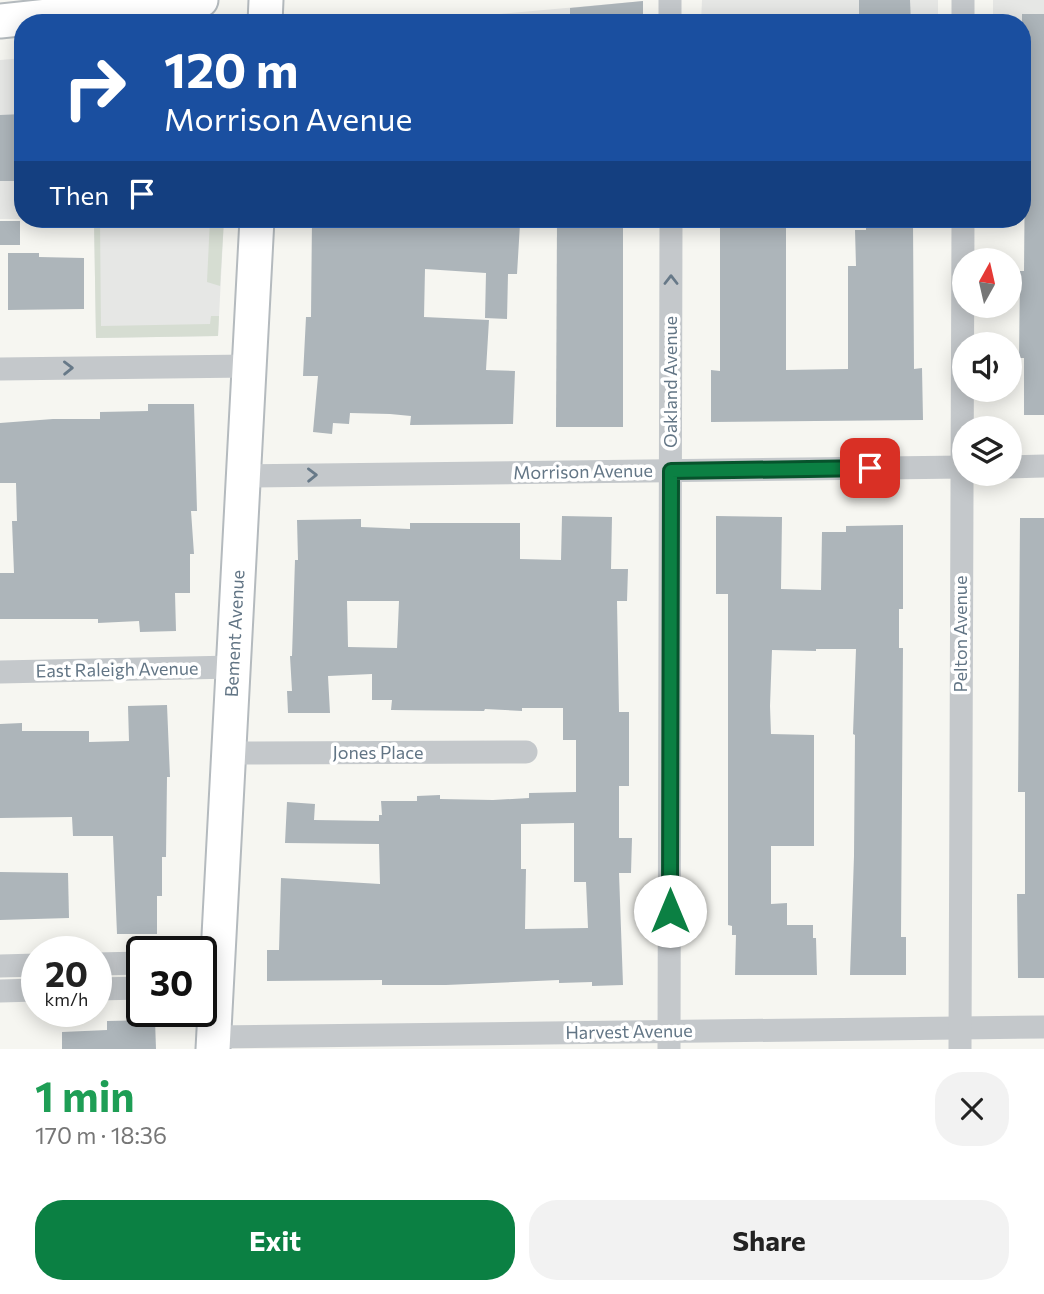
<!DOCTYPE html>
<meta charset="utf-8">
<style>
:root{--surface:#fff;--page:#f2f2f2;--text:#222;--muted:#767676;--accent:#0b8043}
body{margin:0;font-family:Commissioner,sans-serif;background:var(--page);color:var(--text);height:100vh;display:flex;flex-direction:column;font-size:26px;white-space:nowrap}
*{box-sizing:border-box;margin:0}
p{font-size:23px;color:var(--muted)}
.icon{flex:none;width:38px;height:38px;fill:none;stroke:currentColor;stroke-width:2;stroke-linecap:round;stroke-linejoin:round}
.map{position:relative;height:1049px;overflow:hidden}
.side{display:flex;flex-direction:column;background:var(--surface);flex:1}
.side>*{flex:none}
.hud{position:absolute;left:14px;top:14px;width:1017px;height:214px;border-radius:28px;box-shadow:0 4px 18px #0003;background:#1a4fa0;color:#fff;overflow:hidden}
.needle{width:46px;rotate:8deg}
.buttons{position:absolute;left:952px;top:248px;display:grid;gap:14px}
.buttons a{display:grid;place-items:center;width:70px;height:70px;border-radius:50%;background:var(--surface);box-shadow:0 4px 18px #0003;font-size:35px}
.speed{position:absolute;left:21px;top:936px;display:flex;gap:14px;font-size:35px;font-weight:700;text-align:center}
.speed>*{display:grid;place-content:center;width:91px;height:91px;border-radius:50%;background:var(--surface);box-shadow:0 4px 18px #0003;line-height:1}
.speed small{font-size:18px;font-weight:400}
.speed .limit{border:4px solid #111;border-radius:10px;background:#fff;color:#111}
.pin{position:absolute;display:grid;place-items:center;width:60px;height:60px;color:#fff;margin:-30px;border-radius:14px;box-shadow:0 4px 10px #0006}
.me{position:absolute;width:77px;margin:-38px;rotate:0deg;stroke-linejoin:round;filter:drop-shadow(0 0 5px #0008)}
.turn{display:flex;align-items:center;gap:24px;height:147px;padding:0 35px;font-size:32px}
.turn .icon{width:91px;height:91px;stroke-width:2.5}
.turn b{display:block;font-size:49px;line-height:60px}
.then{display:flex;align-items:center;height:66px;padding:0 35px;background:#0003;gap:14px;font-size:26px}
.round{display:grid;place-items:center;flex:none;width:74px;height:74px;border-radius:28px;background:var(--page)}
.overview{display:flex;align-items:center;justify-content:space-between;height:119px;padding:0 35px}
h1{font-size:42px;font-weight:700;line-height:52px;color:#1e9e55}
.primary-button{display:flex;gap:14px;margin-top:auto;padding:14px 35px}
.primary-button a{flex:1;height:80px;border-radius:28px;background:var(--accent);color:#fff;font-size:28px;font-weight:700;line-height:80px;text-align:center}
.primary-button a+a{background:var(--page);color:var(--text)}
.map>svg:first-child{display:block}
.built{fill:#e6e7e5}
.green{fill:#d6ddd2}
.building{fill:#adb5ba;fill-rule:evenodd}
.lines{fill:none;stroke-linecap:round;stroke-linejoin:round}
.secondary-casing{stroke:#b4babe;stroke-width:37}
.street{stroke:#c4c8cb;stroke-width:23}
.secondary{stroke:#fff;stroke-width:33}
.oneway{stroke:#677988}
.route-casing{stroke:#07532c;stroke-width:18}
.route{stroke:#0b8043;stroke-width:12}
.labels{text-anchor:middle;stroke-width:7;stroke-linejoin:round;paint-order:stroke}
.street-label{font-size:18px;fill:#627585;stroke:#fff}
</style>
<div class="map">
<svg width="1044" height="1049" viewBox="0 0 1044 1049">
<rect width="100%" height="100%" fill="#f6f6f1"/>
<g class="built">
<polygon points="702,0 938,0 938,23 701,23"/>
<polygon points="993,0 1044,0 1044,66 1022,23 993,23"/>
<polygon points="643,1 643,23 399,23 445,19"/>
<polygon points="23,58 23,219 0,219 0,60"/>
<polygon points="94,219 224,219 218,336 96,338"/>
</g>
<g class="green">
<polygon points="94,219 100,219 101,326 210,324 211,316 219,316 218,336 96,338"/>
<polygon points="210,219 224,219 220,286 207,282"/>
</g>
<g class="building">
<polygon points="859,0 910,0 911,23 859,23"/>
<polygon points="643,1 643,23 570,23 570,8"/>
<polygon points="1022,14 1044,14 1044,415 1024,415 1024,358 1019,358 1020,271 1024,271 1025,163 1025,107 1022,106"/>
<polygon points="23,114 23,181 0,181 0,115"/>
<polygon points="312,219 513,219 513,224 520,224 517,274 508,274 507,319 485,318 486,273 425,269 424,317 489,320 486,370 515,371 513,424 410,425 411,416 390,414 350,413 349,424 333,423 332,434 313,432 318,376 303,376 306,317 311,317"/>
<polygon points="557,219 623,219 623,427 556,427"/>
<polygon points="720,219 786,219 786,370 848,369 848,266 856,266 855,230 866,230 866,224 913,223 914,369 922,368 923,420 711,422 711,370 720,371"/>
<rect x="0" y="221" width="20" height="24"/>
<polygon points="8,253 39,253 39,257 84,258 84,309 8,310"/>
<polygon points="148,404 194,404 197,511 191,511 194,554 190,554 190,593 175,593 176,631 140,632 139,621 98,623 98,619 0,619 0,573 14,573 12,521 17,521 16,483 0,483 0,423 53,419 100,419 100,412 148,411"/>
<path d="M562,516l50,1 -1,52h17l-1,32h-10l2,111h10v74h-10v52h13l-1,35h-12l4,112 -31,1v-4l-33,1v-3l-113,5h-64v-5l-115,1v-31h12l2,-72 99,6 -1,-40 -94,-1 2,-41 28,2 -1,16 65,1v-6h3l-1,-14h36v-5l23,-1v4l53,1 36,-2v-5l47,-1v-52h-13v-32h-41v3l-37,-2 -1,2 -93,-1 1,-10h-20v-26l-44,2 2,37h-42l-1,-22h5l-2,-35h2l3,-96h3l-1,-40 64,-1v8l49,2v-6h110v36l41,1zM347,601h52l-2,47 -49,-1zM574,823v59h12l2,46 -63,1 1,-60h-5v-45z"/>
<polygon points="716,516 782,517 781,589 821,590 822,532 846,532 846,526 903,525 903,609 899,609 899,648 903,648 901,937 906,937 906,975 850,975 854,856 855,735 853,734 856,649 816,649 816,651 772,650 770,706 771,734 814,735 814,846 771,846 771,904 787,903 787,925 813,925 813,938 816,938 817,975 735,975 736,935 732,935 732,926 728,925 728,594 716,594"/>
<polygon points="1020,518 1044,518 1044,978 1018,978 1017,894 1025,894 1025,792 1018,792"/>
<polygon points="167,705 170,777 167,777 166,857 162,857 162,896 157,896 157,934 117,934 113,836 73,836 72,817 0,818 0,724 22,723 22,731 89,731 89,742 129,741 128,706"/>
<polygon points="0,872 68,873 69,918 0,920"/>
<polygon points="155,1020 156,1049 62,1049 62,1032 107,1030 107,1021"/>
</g>
<g class="lines">
<g class="secondary-casing">
<g id="secondary">
<polyline points="0,21 201,0"/>
<polyline points="265,23 266,0"/>
<path id="s1" d="M213,1049l44,-830"/>
</g>
</g>
<g class="street">
<polyline points="670,0 670,23"/>
<polyline points="963,23 963,0"/>
<polyline points="0,369 249,366"/>
<polyline points="1010,467 1044,466"/>
<polyline points="244,476 964,467"/>
<polyline points="0,672 233,667"/>
<polyline points="229,753 526,752"/>
<polyline points="96,964 142,963"/>
<polyline points="0,966 37,965"/>
<polyline points="96,989 142,988"/>
<polyline points="0,991 37,990"/>
<polyline points="213,1037 1044,1027"/>
<polyline points="669,1049 671,219"/>
<polyline points="960,1049 963,219"/>
</g>
<use href="#secondary" class="secondary"/>
</g>
<defs><path id="oneway-chevron" d="M-2-3.5L2.5 0L-2 3.5" fill="none" stroke-width="1.6" stroke-linecap="round" stroke-linejoin="round" transform="scale(1.75)"/></defs>
<g class="oneway">
<use href="#oneway-chevron" transform="translate(671 280) rotate(-90)"/>
<use href="#oneway-chevron" transform="translate(68 368) rotate(-1)"/>
<use href="#oneway-chevron" transform="translate(312 475) rotate(-1)"/>
</g>
<g class="lines">
<g class="route-casing">
<polyline id="route" points="670,911 671,471 870,468"/>
</g>
<use href="#route" class="route"/>
</g>
<g class="labels">
<g class="street-label">
<text transform="translate(671 382) rotate(-90)" y="6">Oakland Avenue</text>
<text transform="translate(583 472) rotate(-1)" y="6">Morrison Avenue</text>
<text dy="6" stroke="none"><textPath href="#s1" startOffset="416">Bement Avenue</textPath></text>
<text transform="translate(961 634) rotate(-90)" y="6">Pelton Avenue</text>
<text transform="translate(117 670) rotate(-1)" y="6">East Raleigh Avenue</text>
<text x="378" y="759">Jones Place</text>
<text transform="translate(629 1032) rotate(-1)" y="6">Harvest Avenue</text>
</g>
</g>
</svg>
<div class="buttons">
<a><svg class="needle" viewBox="-14 -14 28 28"><path d="M0-13l5 13h-10z" fill="#e53935"/><path d="M0 13l5-13h-10z" fill="#767676"/></svg></a>
<a><svg class="icon" aria-label="sound" viewBox="0 0 24 24"><path d="M4 9h4l5-4v14l-5-4H4zM17 9q2 3 0 6"/></svg></a>
<a><svg class="icon" aria-label="layers" viewBox="0 0 24 24"><path d="M12 4l9 5-9 5-9-5zM3 14l9 5 9-5"/></svg></a>
</div>
<div class="speed"><div>20<small>km/h</small></div><div class="limit">30</div></div>
<div class="pin" style="left:870px;top:468px;background:#d93025"><svg class="icon" aria-label="arrive" viewBox="0 0 24 24"><path d="M6 21V4h12l-3 4 3 4H6"/></svg></div>
<svg class="me" style="left:670px;top:911px" viewBox="-20 -20 40 40"><circle r="19" fill="#fff"/><path d="M0-13L10 11 0 6-10 11z" fill="#0b8043"/></svg>
<div class="hud">
<div class="turn"><svg class="icon" aria-label="right" viewBox="0 0 24 24"><path d="M7 20v-9h11M14 6l5 5-5 5"/></svg><div><b>120 m</b>Morrison Avenue</div></div>
<div class="then">Then<svg class="icon" aria-label="arrive" viewBox="0 0 24 24"><path d="M6 21V4h12l-3 4 3 4H6"/></svg></div>
</div>
</div>
<section class="side">
<div class="overview"><div><h1>1 min</h1><p>170 m · 18:36</p></div><a class="round"><svg class="icon" aria-label="close" viewBox="0 0 24 24"><path d="M6 6l12 12M18 6L6 18"/></svg></a></div>
<div class="primary-button"><a>Exit</a><a>Share</a></div>
</section>
